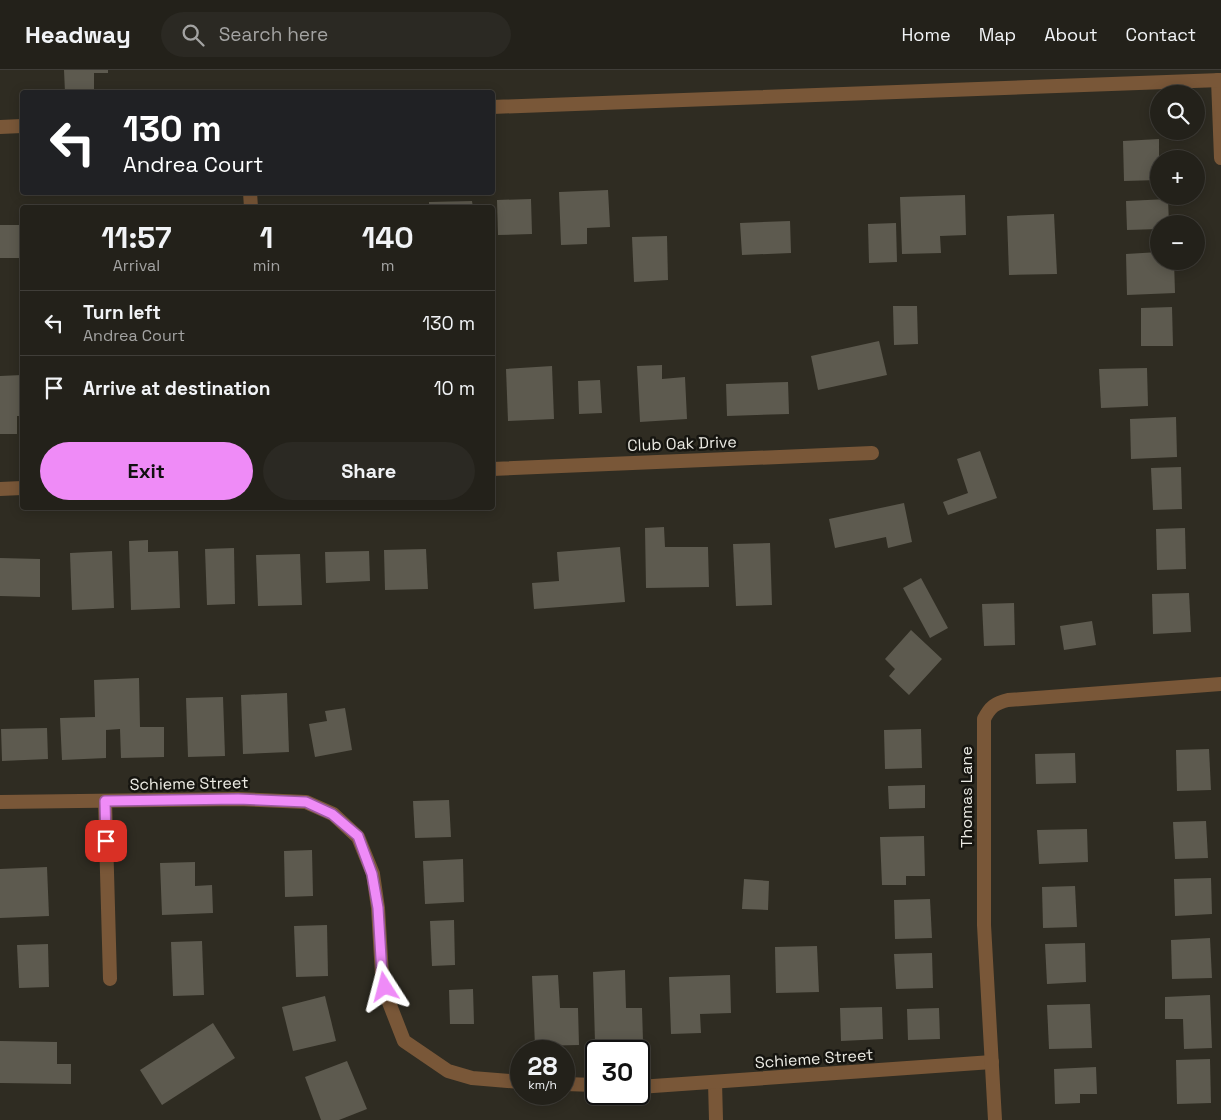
<!DOCTYPE html>
<meta charset="utf-8">
<style>
:root{--surface:#23211a;--page:#2b2923;--text:#f1f3f6;--muted:#a3a3a2;--line:#403e39;--accent:#ef8bf7}
body{margin:0;font-family:"Space Grotesk",sans-serif;background:var(--page);color:var(--text);height:100vh;display:flex;flex-direction:column;font-size:19px;white-space:nowrap}
*{box-sizing:border-box;margin:0}
p{font-size:16px;color:var(--muted)}
.icon{flex:none;width:28px;height:28px;fill:none;stroke:currentColor;stroke-width:2;stroke-linecap:round;stroke-linejoin:round}
.map{position:relative;flex:1;overflow:hidden}
.details{position:absolute;left:20px;top:135px;width:475px;height:305px;display:flex;flex-direction:column;background:var(--surface);border-radius:5px;box-shadow:0 2px 12px #0003,0 0 0 1px var(--line)}
.details>*{flex:none}
.top-card{position:absolute;left:20px;top:20px;width:475px;height:105px;border-radius:5px;box-shadow:0 2px 12px #0003,0 0 0 1px var(--line);background:#202124;color:#fff;overflow:hidden}
.tools{position:absolute;left:1150px;top:15px;display:grid;gap:10px}
.tools a{display:grid;place-items:center;width:55px;height:55px;border-radius:50%;background:var(--surface);box-shadow:0 2px 12px #0003,0 0 0 1px var(--line);font-size:25px}
.speed{position:absolute;left:510px;top:970px;display:flex;gap:10px;font-size:25px;font-weight:700;text-align:center}
.speed>*{display:grid;place-content:center;width:65px;height:65px;border-radius:50%;background:var(--surface);box-shadow:0 2px 12px #0003,0 0 0 1px var(--line);line-height:1}
.speed small{font-size:12px;font-weight:400}
.speed .limit{border:2px solid #111;border-radius:8px;background:#fff;color:#111}
.pin{position:absolute;display:grid;place-items:center;width:42px;height:42px;color:#fff;margin:-21px;border-radius:10px;box-shadow:0 2px 8px #0006}
.me{position:absolute;width:55px;margin:-28px;rotate:351deg;stroke-linejoin:round;filter:drop-shadow(0 0 4px #0008)}
.turn{display:flex;align-items:center;gap:18px;height:105px;padding:0 20px;font-size:22px}
.turn .icon{width:65px;height:65px;stroke-width:2.5}
.turn b{display:block;font-size:35px;line-height:42px}
.eta{display:flex;justify-content:space-evenly;align-items:center;height:85px;text-align:center}
.eta b{font-size:30px;font-weight:800;line-height:35px}
.button{display:flex;gap:10px;margin-top:auto;padding:10px 20px}
.button a{flex:1;height:58px;border-radius:30px;background:var(--accent);color:#111;font-size:20px;font-weight:800;line-height:58px;text-align:center}
.button a+a{background:var(--page);color:var(--text)}
ul{padding:0;list-style:none}
li{display:flex;align-items:center;gap:15px;height:65px;padding:0 20px;border-top:1px solid var(--line)}
li div{flex:1}
li b{display:block;font-size:19px}
li em{font-style:normal}
header{display:flex;align-items:center;gap:30px;box-sizing:border-box;height:70px;padding:0 25px;background:var(--surface);border-bottom:1px solid var(--line)}
header strong{font-size:24px}
nav{display:flex;gap:28px;margin-inline-start:auto;font-size:18px}
.search{width:350px;height:45px;background:var(--page);display:flex;align-items:center;gap:12px;box-sizing:border-box;padding:0 18px;border-radius:28px;color:var(--muted);font-size:19px}
.map>svg:first-child{display:block}
.building{fill:#5d5a4f}
.lines{fill:none;stroke-linecap:round;stroke-linejoin:round}
.minor{stroke:#795738;stroke-width:14}
.tertiary{stroke:#795738;stroke-width:14}
.route-casing{stroke:#9b5aa1;stroke-width:12}
.route{stroke:#ef8bf7;stroke-width:9}
.labels{text-anchor:middle;stroke-width:5;stroke-linejoin:round;paint-order:stroke}
.street-label{font-size:16px;fill:#ecebe4;stroke:#161510}
</style>
<header>
<strong>Headway</strong>
<div class="search"><svg class="icon" aria-label="search" viewBox="0 0 24 24"><circle cx="10" cy="10" r="6"/><path d="M15 15l6 6"/></svg>Search here</div>
<nav><a>Home</a><a>Map</a><a>About</a><a>Contact</a></nav>
</header>
<div class="map">
<svg width="1221" height="1050" viewBox="0 0 1221 1050">
<rect width="100%" height="100%" fill="#2f2c22"/>
<g class="building">
<polygon points="64,0 108,0 108,3 94,3 94,21 65,22"/>
<polygon points="1159,69 1159,110 1124,111 1123,71"/>
<polygon points="608,120 610,157 587,158 587,174 561,175 559,122"/>
<polygon points="965,125 966,165 940,166 941,183 902,184 900,127"/>
<polygon points="531,129 532,164 498,165 497,130"/>
<polygon points="1168,129 1169,154 1159,154 1159,159 1127,160 1126,131"/>
<polygon points="472,131 473,138 429,138 429,132"/>
<polygon points="1054,144 1057,204 1009,205 1007,146"/>
<polygon points="790,151 791,183 742,185 740,153"/>
<polygon points="896,153 897,192 869,193 868,154"/>
<rect x="0" y="155" width="22" height="33"/>
<polygon points="667,166 668,210 634,212 632,167"/>
<polygon points="1159,182 1159,191 1174,191 1175,223 1127,225 1126,184"/>
<polygon points="893,236 917,236 918,274 894,275"/>
<polygon points="1172,237 1173,276 1141,276 1141,238"/>
<polygon points="879,271 887,305 818,320 811,286"/>
<polygon points="662,295 662,309 685,307 687,349 640,352 637,296"/>
<polygon points="552,296 554,349 508,351 506,299"/>
<polygon points="1147,298 1148,336 1101,338 1099,299"/>
<polygon points="22,305 22,346 17,346 17,364 0,364 0,306"/>
<polygon points="600,310 602,343 579,344 578,311"/>
<polygon points="788,312 789,344 727,346 726,314"/>
<polygon points="1176,347 1177,387 1131,389 1130,349"/>
<polygon points="980,381 997,428 948,445 943,432 968,423 957,389"/>
<polygon points="1181,397 1182,439 1153,440 1151,398"/>
<polygon points="904,433 912,472 888,478 886,467 835,478 829,449"/>
<polygon points="664,457 665,477 708,477 709,517 646,518 645,458"/>
<polygon points="1185,458 1186,499 1157,500 1156,459"/>
<polygon points="148,470 148,482 178,481 180,538 131,540 129,471"/>
<polygon points="770,473 772,535 736,536 733,474"/>
<polygon points="620,477 625,532 534,539 532,513 559,511 557,482"/>
<polygon points="234,478 235,534 207,535 205,479"/>
<polygon points="426,479 428,519 385,520 384,480"/>
<polygon points="112,481 114,538 72,540 70,483"/>
<polygon points="369,481 370,511 326,513 325,482"/>
<polygon points="300,484 302,535 258,536 256,485"/>
<polygon points="0,488 40,489 40,527 0,526"/>
<polygon points="921,508 948,558 930,568 903,518"/>
<polygon points="1189,523 1191,562 1153,564 1152,524"/>
<polygon points="1014,533 1015,575 984,576 982,534"/>
<polygon points="1092,551 1096,575 1064,580 1060,556"/>
<polygon points="911,560 942,589 909,625 889,606 895,599 885,589"/>
<polygon points="139,608 140,657 164,657 164,687 121,688 120,659 106,660 106,688 62,690 60,648 95,647 94,610"/>
<polygon points="287,623 289,682 243,684 241,625"/>
<polygon points="223,627 225,686 188,687 186,628"/>
<polygon points="345,638 352,680 315,687 309,654 327,651 325,641"/>
<polygon points="47,658 48,689 2,691 1,659"/>
<polygon points="921,659 922,698 885,699 884,660"/>
<polygon points="1209,679 1211,720 1177,721 1176,680"/>
<polygon points="1075,683 1076,713 1036,714 1035,684"/>
<polygon points="925,715 925,738 889,739 888,716"/>
<polygon points="449,730 451,767 415,768 413,731"/>
<polygon points="1206,751 1208,788 1175,789 1173,752"/>
<polygon points="1087,759 1088,792 1039,794 1037,760"/>
<polygon points="924,766 925,806 906,806 906,815 882,815 880,767"/>
<polygon points="312,780 313,826 285,827 284,781"/>
<polygon points="463,789 464,832 425,834 423,791"/>
<polygon points="195,792 195,816 212,815 213,843 162,845 160,793"/>
<polygon points="47,797 49,846 0,848 0,799"/>
<polygon points="1211,808 1212,844 1175,846 1174,809"/>
<polygon points="744,809 769,811 768,840 742,839"/>
<polygon points="1075,816 1077,857 1043,858 1042,817"/>
<polygon points="930,829 932,868 895,869 894,830"/>
<polygon points="454,850 455,895 432,896 430,851"/>
<polygon points="327,855 328,906 296,907 294,856"/>
<polygon points="1210,868 1212,908 1172,909 1171,870"/>
<polygon points="202,871 204,925 173,926 171,872"/>
<polygon points="1085,873 1086,912 1047,914 1045,874"/>
<polygon points="48,874 49,917 19,918 17,875"/>
<polygon points="817,876 819,922 776,923 775,877"/>
<polygon points="932,883 933,918 896,919 894,884"/>
<polygon points="625,900 626,938 642,938 643,971 595,972 593,902"/>
<polygon points="558,905 560,938 578,938 579,975 535,976 532,906"/>
<polygon points="730,905 731,943 700,944 701,963 671,964 669,907"/>
<polygon points="473,919 474,954 450,954 449,920"/>
<polygon points="1210,925 1212,978 1184,979 1183,949 1165,949 1165,927"/>
<polygon points="325,926 336,971 293,981 282,937"/>
<polygon points="1090,934 1092,978 1049,979 1047,935"/>
<polygon points="882,937 883,969 841,971 840,938"/>
<polygon points="939,938 940,969 908,970 907,939"/>
<polygon points="213,953 235,988 162,1035 140,1000"/>
<polygon points="0,971 57,972 57,994 71,994 71,1014 0,1013"/>
<polygon points="1210,989 1211,1033 1177,1034 1176,990"/>
<polygon points="347,991 367,1039 339,1050 321,1050 305,1007"/>
<polygon points="1096,997 1097,1024 1080,1024 1080,1033 1055,1034 1054,999"/>
</g>
<g class="lines">
<g class="minor">
<polyline points="1218,10 1221,88"/>
<polyline points="250,122 251,138"/>
<polyline points="492,399 872,383"/>
<polyline points="0,419 22,418"/>
<polyline points="105,731 110,909"/>
<polyline points="0,732 238,729 306,732 333,744 358,767 373,804 378,838 382,905 388,930 404,971 448,1001 472,1008 521,1012"/>
<polyline points="715,1012 716,1050"/>
<polyline points="564,1014 596,1015"/>
<polyline points="639,1017 992,992"/>
<path d="M995,1050l-11,-195v-206c6,-12 11,-16 24,-19l213,-16"/>
</g>
<g class="tertiary">
<polyline points="492,37 1221,10"/>
<polyline points="0,57 22,56"/>
</g>
</g>
<g class="lines">
<g class="route-casing">
<polyline id="route" points="106,771 105,731 238,729 306,732 332,744 358,766 372,804 378,838 382,905 385,917"/>
</g>
<use href="#route" class="route"/>
</g>
<g class="labels">
<g class="street-label">
<text transform="translate(682 373) rotate(-2)" y="6">Club Oak Drive</text>
<text transform="translate(189 713) rotate(-1)" y="6">Schieme Street</text>
<text transform="translate(966 727) rotate(-90)" y="6">Thomas Lane</text>
<text transform="translate(814 988) rotate(-4)" y="6">Schieme Street</text>
</g>
</g>
</svg>
<div class="tools">
<a><svg class="icon" aria-label="search" viewBox="0 0 24 24"><circle cx="10" cy="10" r="6"/><path d="M15 15l6 6"/></svg></a>
<a>+</a>
<a>−</a>
</div>
<div class="speed"><div>28<small>km/h</small></div><div class="limit">30</div></div>
<div class="pin" style="left:106px;top:771px;background:#d93025"><svg class="icon" aria-label="arrive" viewBox="0 0 24 24"><path d="M6 21V4h12l-3 4 3 4H6"/></svg></div>
<svg class="me" style="left:385px;top:917px" viewBox="-20 -20 40 40"><path d="M0-17L14 15 0 8-14 15z" fill="#ef8bf7" stroke="#fff" stroke-width="4"/></svg>
<div class="top-card">
<div class="turn"><svg class="icon" aria-label="left" viewBox="0 0 24 24"><path d="M17 20v-9H6M10 6l-5 5 5 5"/></svg><div><b>130 m</b>Andrea Court</div></div>
</div>
<section class="details">
<div class="eta">
<div><b>11:57</b><p>Arrival</p></div>
<div><b>1</b><p>min</p></div>
<div><b>140</b><p>m</p></div>
</div>
<ul>
<li><svg class="icon" aria-label="left" viewBox="0 0 24 24"><path d="M17 20v-9H6M10 6l-5 5 5 5"/></svg><div><b>Turn left</b><p>Andrea Court</p></div><em>130 m</em></li>
<li><svg class="icon" aria-label="arrive" viewBox="0 0 24 24"><path d="M6 21V4h12l-3 4 3 4H6"/></svg><div><b>Arrive at destination</b></div><em>10 m</em></li>
</ul>
<div class="button"><a>Exit</a><a>Share</a></div>
</section>
</div>
